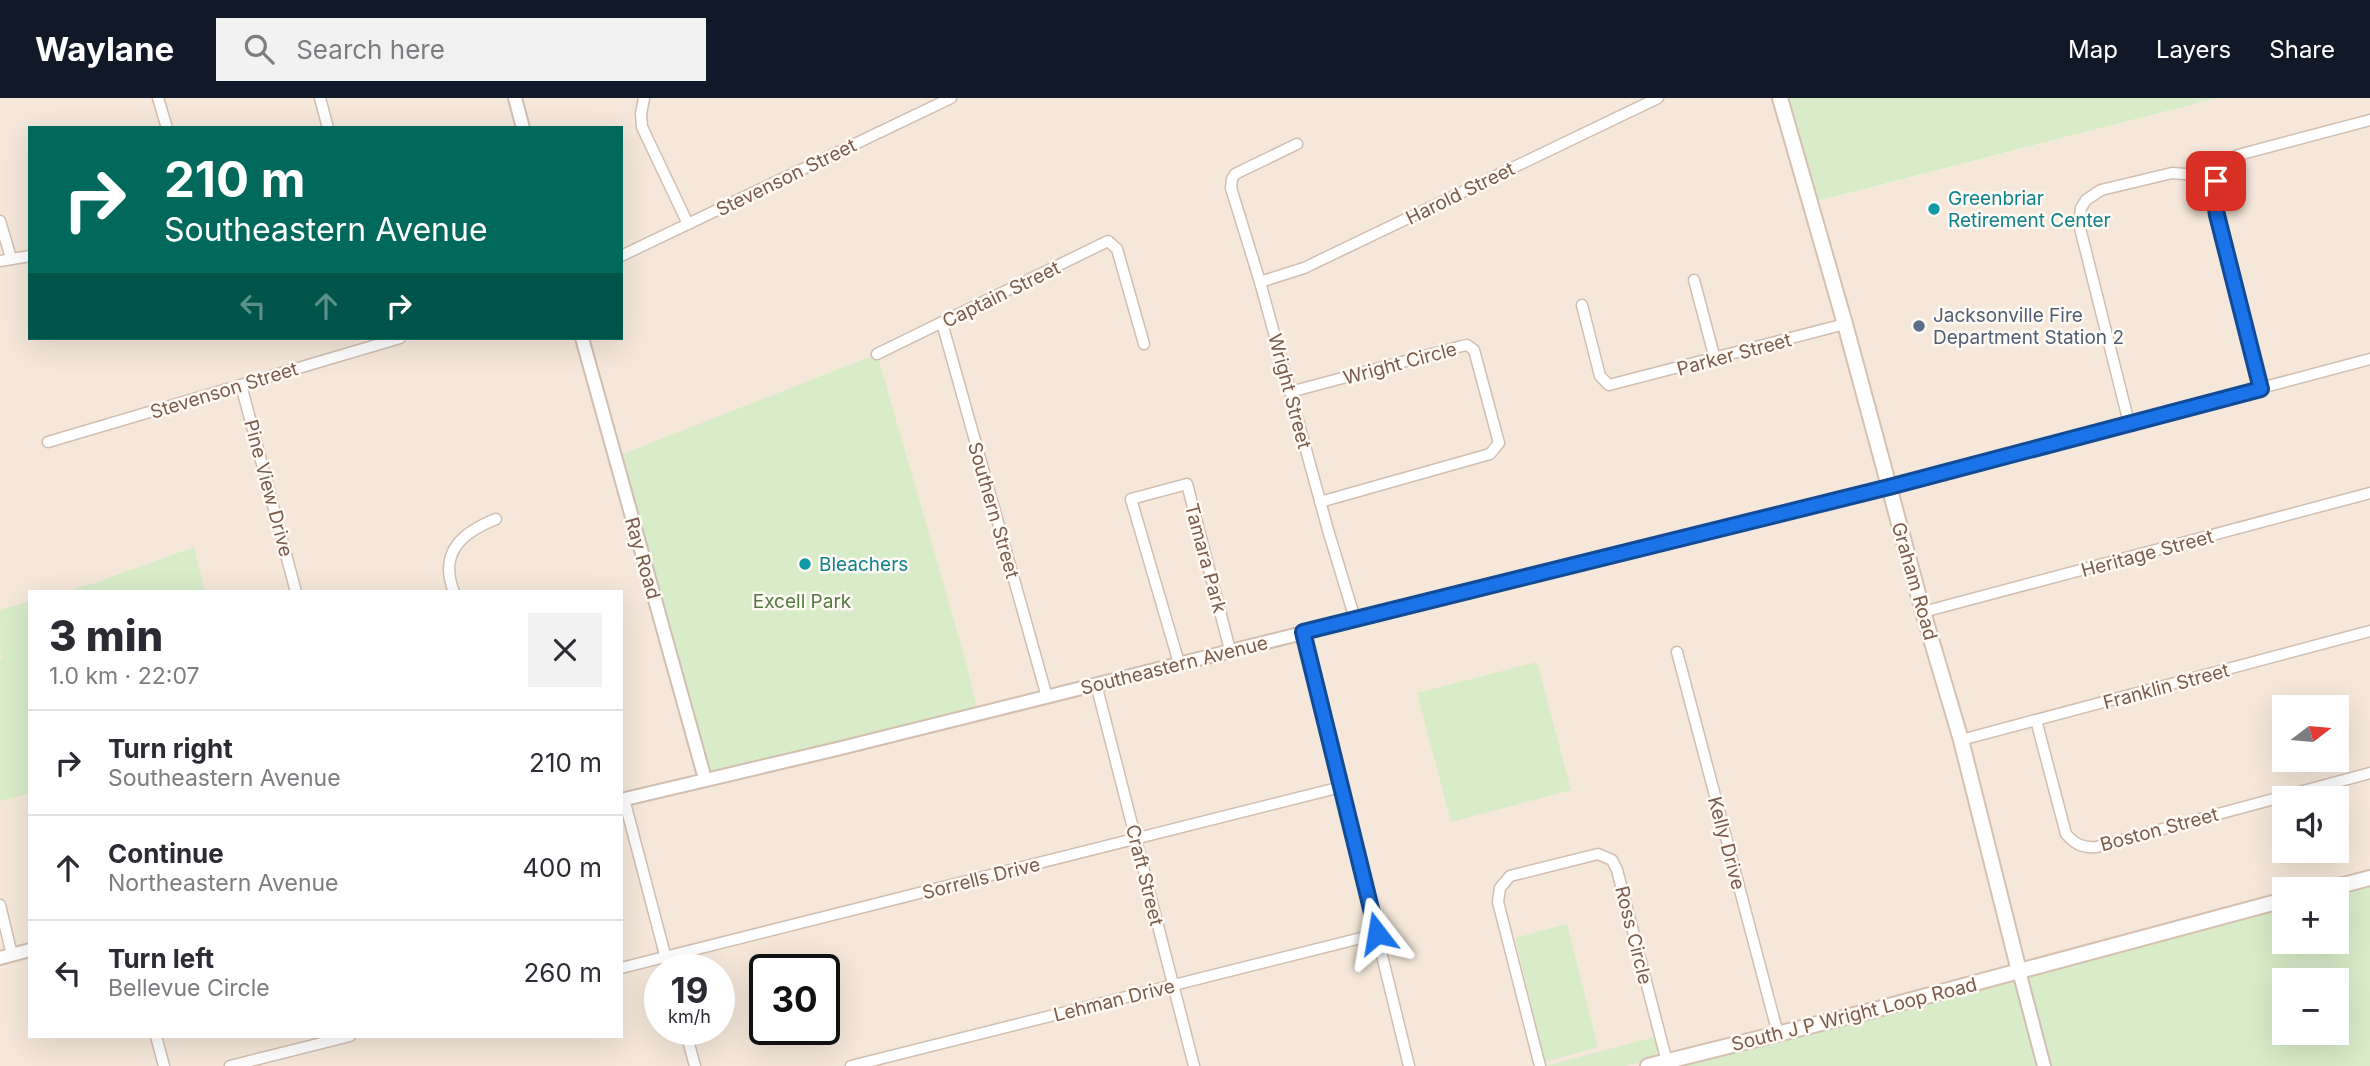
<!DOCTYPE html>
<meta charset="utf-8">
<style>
:root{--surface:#fff;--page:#f2f2f3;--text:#2b2b33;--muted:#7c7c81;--line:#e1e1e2;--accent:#111827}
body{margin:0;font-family:Inter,sans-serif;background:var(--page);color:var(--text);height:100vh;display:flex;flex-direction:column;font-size:26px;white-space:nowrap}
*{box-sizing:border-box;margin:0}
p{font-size:23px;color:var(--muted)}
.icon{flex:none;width:38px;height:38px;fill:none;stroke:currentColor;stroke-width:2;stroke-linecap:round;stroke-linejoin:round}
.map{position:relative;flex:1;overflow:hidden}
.drawer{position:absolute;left:28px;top:492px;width:595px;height:448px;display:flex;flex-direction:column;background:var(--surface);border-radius:0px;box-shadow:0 7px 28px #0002}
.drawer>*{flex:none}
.hud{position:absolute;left:28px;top:28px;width:595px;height:214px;border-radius:0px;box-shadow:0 7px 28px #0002;background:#00695c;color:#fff;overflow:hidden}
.needle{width:46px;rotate:74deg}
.tools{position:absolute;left:2272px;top:597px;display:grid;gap:14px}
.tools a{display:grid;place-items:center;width:77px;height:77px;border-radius:0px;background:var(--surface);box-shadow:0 7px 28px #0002;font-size:35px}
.speed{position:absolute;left:644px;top:856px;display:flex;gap:14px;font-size:35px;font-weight:700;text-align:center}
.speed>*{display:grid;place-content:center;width:91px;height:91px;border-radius:50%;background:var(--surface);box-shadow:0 7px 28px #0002;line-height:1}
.speed small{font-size:18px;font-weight:400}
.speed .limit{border:4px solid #111;border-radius:10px;background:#fff;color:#111}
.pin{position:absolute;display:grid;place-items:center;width:60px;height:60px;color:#fff;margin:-30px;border-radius:14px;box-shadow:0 4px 10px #0006}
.me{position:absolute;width:77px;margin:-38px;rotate:346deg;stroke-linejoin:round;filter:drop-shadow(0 0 5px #0008)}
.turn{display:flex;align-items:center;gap:24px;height:147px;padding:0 21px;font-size:32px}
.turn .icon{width:91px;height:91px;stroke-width:2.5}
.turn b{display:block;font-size:49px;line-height:60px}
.lanes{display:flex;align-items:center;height:66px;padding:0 21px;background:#0003;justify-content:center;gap:35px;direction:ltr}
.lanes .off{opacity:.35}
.round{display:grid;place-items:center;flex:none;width:74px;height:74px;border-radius:0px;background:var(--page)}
.overview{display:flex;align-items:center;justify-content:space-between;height:119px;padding:0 21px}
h1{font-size:42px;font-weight:800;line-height:52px}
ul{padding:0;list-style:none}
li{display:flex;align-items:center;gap:21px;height:105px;padding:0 21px;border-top:2px solid var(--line)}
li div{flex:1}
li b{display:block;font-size:26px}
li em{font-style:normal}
header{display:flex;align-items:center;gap:42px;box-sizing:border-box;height:98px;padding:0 35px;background:var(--accent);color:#fff}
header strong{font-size:33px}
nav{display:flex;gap:38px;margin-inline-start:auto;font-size:24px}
.search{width:490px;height:63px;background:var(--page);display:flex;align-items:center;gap:18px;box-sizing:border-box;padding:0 24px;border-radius:0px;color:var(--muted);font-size:26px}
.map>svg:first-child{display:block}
.residential{fill:#f5e8da;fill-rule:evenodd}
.green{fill:#d8ecc9;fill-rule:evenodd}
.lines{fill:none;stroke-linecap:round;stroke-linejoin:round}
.minor-casing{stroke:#d1beb0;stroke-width:13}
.tertiary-casing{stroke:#d1beb0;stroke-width:16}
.secondary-casing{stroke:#d6c0b0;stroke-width:18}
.minor{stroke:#fff;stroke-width:10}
.tertiary{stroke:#fff;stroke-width:12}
.secondary{stroke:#fff;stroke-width:14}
.route-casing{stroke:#114b97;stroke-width:18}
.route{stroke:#1a73e8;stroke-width:12}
.culture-dot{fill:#0f9aa8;stroke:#fffaf3;stroke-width:2.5}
.service-dot{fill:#5c6f8a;stroke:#fffaf3;stroke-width:2.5}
.labels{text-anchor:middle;stroke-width:5;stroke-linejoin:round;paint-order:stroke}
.street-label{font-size:19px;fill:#7a5c4d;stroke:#fffaf3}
.culture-label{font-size:19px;fill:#0d838f;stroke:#fffaf3;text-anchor:start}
.service-label{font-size:19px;fill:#4e5e75;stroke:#fffaf3;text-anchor:start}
.park-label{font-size:19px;fill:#537a41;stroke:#fffaf3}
</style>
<header>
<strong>Waylane</strong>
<div class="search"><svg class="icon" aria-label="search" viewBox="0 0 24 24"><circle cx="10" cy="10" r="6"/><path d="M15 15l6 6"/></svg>Search here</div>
<nav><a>Map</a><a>Layers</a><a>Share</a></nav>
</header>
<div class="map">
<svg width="2370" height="968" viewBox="0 0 2370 968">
<rect width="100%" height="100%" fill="#fdf6ec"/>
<path class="residential" d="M0,0h1780l31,105 407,-105h152v780l-40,11h-46v12l-240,165h-2044v-803l30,-6v81h591v-210h-591v127l-30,6zM30,494h591v444h-591zM2284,609h52v53h-52zM2284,700h52v52h-52zM660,872h59v59h-59zM765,872h59v59h-59z"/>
<g class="green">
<polygon points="1781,0 2218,0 1810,105"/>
<polygon points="877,256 966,564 978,616 705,681 615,359"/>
<polygon points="194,449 205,493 66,493 95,485"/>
<polygon points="30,503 30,695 0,703 0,562 2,561 0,552 0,512"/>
<polygon points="1537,564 1571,692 1451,724 1417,595"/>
<path d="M2370,780v188h-721l635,-165v41h52v-53zM2284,882h52v52h-52z"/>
<polygon points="1567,826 1598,949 1545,964 1515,840"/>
<polygon points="1654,939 1658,952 1653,961 1626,968 1546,968"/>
</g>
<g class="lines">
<g class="minor-casing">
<g id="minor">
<polyline points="158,0 167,30"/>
<polyline points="320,0 328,30"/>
<polyline points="644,0 641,16 642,29 688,126"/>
<polyline points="1297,46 1235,76 1232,81 1231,90 1260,184 1328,432 1355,521"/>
<polyline points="0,123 11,160"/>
<polyline points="621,158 951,0"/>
<polyline points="0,163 30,158"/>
<polyline points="1694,182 1715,261"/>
<polyline points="1260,184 1304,170 1658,0"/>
<polyline points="1582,207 1600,278 1609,287 1845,226"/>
<polyline points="942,225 1047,599"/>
<polyline points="877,256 1108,143 1117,151 1144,246"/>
<polyline points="241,287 296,494"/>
<polyline points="2261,291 2217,117 2213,93 2217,78 2227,64 2238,57 2370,22"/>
<polyline points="1290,294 1462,248 1467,247 1474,252 1499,345 1490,356 1320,404"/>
<polyline points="2129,325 2079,126 2081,110 2086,102 2101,92 2172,75 2197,77 2216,83"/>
<polyline points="48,344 400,240"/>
<polyline points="1889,389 2370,261"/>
<path d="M454,494c-16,-40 9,-60 42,-73"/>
<polyline points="1923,514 2370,395"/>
<polyline points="1303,534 1409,968"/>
<polyline points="1677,554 1778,936"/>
<polyline points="1179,565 1131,401 1187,386 1230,552"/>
<polyline points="1096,586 1194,968"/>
<path d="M2036,622l30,114c9,10 16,14 30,13l274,-74"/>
<polyline points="1961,642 2370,533"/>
<polyline points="624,701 669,872"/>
<polyline points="0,807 12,857"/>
<polyline points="621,870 1341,689"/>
<polyline points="685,931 695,968"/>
<polyline points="156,938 164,968"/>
<polyline points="230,968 350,938"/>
<polyline points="851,968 1377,836"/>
<polyline points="1540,968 1498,804 1500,790 1510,778 1598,756 1612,762 1617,772 1667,964"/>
</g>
</g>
<g class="tertiary-casing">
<g id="tertiary">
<polyline points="515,0 523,30"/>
<polyline points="582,240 705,681"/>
<polyline points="621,702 837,651 1889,389"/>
<polyline points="0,860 30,852"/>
<polyline points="2019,873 2044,968"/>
</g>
</g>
<g class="secondary-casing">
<g id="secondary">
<polyline points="1780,0 1845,226 1923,514 1961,642 2019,873"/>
<polyline points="2328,791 2370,780"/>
<polyline points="1648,968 1878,911 2284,802"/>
</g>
</g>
<use href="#minor" class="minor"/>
<use href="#tertiary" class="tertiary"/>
<use href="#secondary" class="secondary"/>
</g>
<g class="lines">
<g class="route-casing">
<polyline id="route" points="1377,835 1303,534 1889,389 2261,291 2217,117 2213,93 2216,83"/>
</g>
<use href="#route" class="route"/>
</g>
<g class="culture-dot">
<circle cx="1934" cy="111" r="7"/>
<circle cx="805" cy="466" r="7"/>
</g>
<circle class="service-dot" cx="1919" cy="228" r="7"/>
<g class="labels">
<g class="street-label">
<text transform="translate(786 79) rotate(-26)" y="7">Stevenson Street</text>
<text transform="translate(1460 95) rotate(-26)" y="7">Harold Street</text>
<text transform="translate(1001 196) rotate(-26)" y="7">Captain Street</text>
<text transform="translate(1734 256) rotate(-15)" y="7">Parker Street</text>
<text transform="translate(1400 265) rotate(-15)" y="7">Wright Circle</text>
<text transform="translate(224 292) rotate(-17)" y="7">Stevenson Street</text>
<text transform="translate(1290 293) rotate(75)" y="7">Wright Street</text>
<text transform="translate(269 390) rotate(75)" y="7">Pine View Drive</text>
<text transform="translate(994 412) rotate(74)" y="7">Southern Street</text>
<text transform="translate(2147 455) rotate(-15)" y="7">Heritage Street</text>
<text transform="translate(643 460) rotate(74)" y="7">Ray Road</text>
<text transform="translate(1206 460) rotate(75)" y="7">Tamara Park</text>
<text transform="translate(1915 483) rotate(74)" y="7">Graham Road</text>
<text transform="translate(1174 567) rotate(-14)" y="7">Southeastern Avenue</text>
<text transform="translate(2166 588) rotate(-15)" y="7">Franklin Street</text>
<text transform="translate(2159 731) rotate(-15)" y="7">Boston Street</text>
<text transform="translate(1727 745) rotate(75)" y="7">Kelly Drive</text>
<text transform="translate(1145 777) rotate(76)" y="7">Craft Street</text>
<text transform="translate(981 780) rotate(-14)" y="7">Sorrells Drive</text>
<text transform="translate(1634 837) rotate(76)" y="7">Ross Circle</text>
<text transform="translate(1114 902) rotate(-14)" y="7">Lehman Drive</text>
<text transform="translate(1854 916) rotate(-14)" y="7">South J P Wright Loop Road</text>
</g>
<g class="culture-label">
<text x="1948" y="107">Greenbriar<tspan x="1948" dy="22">Retirement Center</tspan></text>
<text x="819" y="473">Bleachers</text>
</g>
<g class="service-label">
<text x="1933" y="224">Jacksonville Fire<tspan x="1933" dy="22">Department Station 2</tspan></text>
</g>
<g class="park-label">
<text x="802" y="510">Excell Park</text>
</g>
</g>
</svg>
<div class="tools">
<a><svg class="needle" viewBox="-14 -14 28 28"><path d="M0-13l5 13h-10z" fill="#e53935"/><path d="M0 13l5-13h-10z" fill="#7c7c81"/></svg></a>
<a><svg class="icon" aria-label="sound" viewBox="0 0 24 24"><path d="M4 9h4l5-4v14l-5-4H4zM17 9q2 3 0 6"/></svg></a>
<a>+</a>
<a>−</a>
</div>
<div class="speed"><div>19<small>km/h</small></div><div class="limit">30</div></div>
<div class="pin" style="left:2216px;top:83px;background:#d93025"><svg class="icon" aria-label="arrive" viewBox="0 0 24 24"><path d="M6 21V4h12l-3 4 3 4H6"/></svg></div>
<svg class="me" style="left:1377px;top:835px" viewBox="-20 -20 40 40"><path d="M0-17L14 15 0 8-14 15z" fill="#1a73e8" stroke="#fff" stroke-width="4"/></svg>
<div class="hud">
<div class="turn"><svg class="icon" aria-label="right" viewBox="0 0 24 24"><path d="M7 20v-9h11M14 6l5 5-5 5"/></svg><div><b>210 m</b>Southeastern Avenue</div></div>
<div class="lanes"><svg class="icon off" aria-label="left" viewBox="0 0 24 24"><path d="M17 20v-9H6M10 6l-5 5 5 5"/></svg><svg class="icon off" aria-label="ahead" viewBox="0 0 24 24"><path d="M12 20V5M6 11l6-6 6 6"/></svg><svg class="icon" aria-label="right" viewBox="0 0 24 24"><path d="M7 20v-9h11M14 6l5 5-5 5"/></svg></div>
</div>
<section class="drawer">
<div class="overview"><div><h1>3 min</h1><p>1.0 km · 22:07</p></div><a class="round"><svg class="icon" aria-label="close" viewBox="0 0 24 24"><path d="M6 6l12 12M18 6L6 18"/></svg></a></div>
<ul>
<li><svg class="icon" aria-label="right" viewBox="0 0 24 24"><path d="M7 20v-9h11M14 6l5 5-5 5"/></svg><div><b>Turn right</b><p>Southeastern Avenue</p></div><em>210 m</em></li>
<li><svg class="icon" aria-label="ahead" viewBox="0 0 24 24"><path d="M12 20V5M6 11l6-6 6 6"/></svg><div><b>Continue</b><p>Northeastern Avenue</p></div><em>400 m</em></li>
<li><svg class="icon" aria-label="left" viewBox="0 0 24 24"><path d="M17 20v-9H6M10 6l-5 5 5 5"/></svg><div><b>Turn left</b><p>Bellevue Circle</p></div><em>260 m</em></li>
</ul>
</section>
</div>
